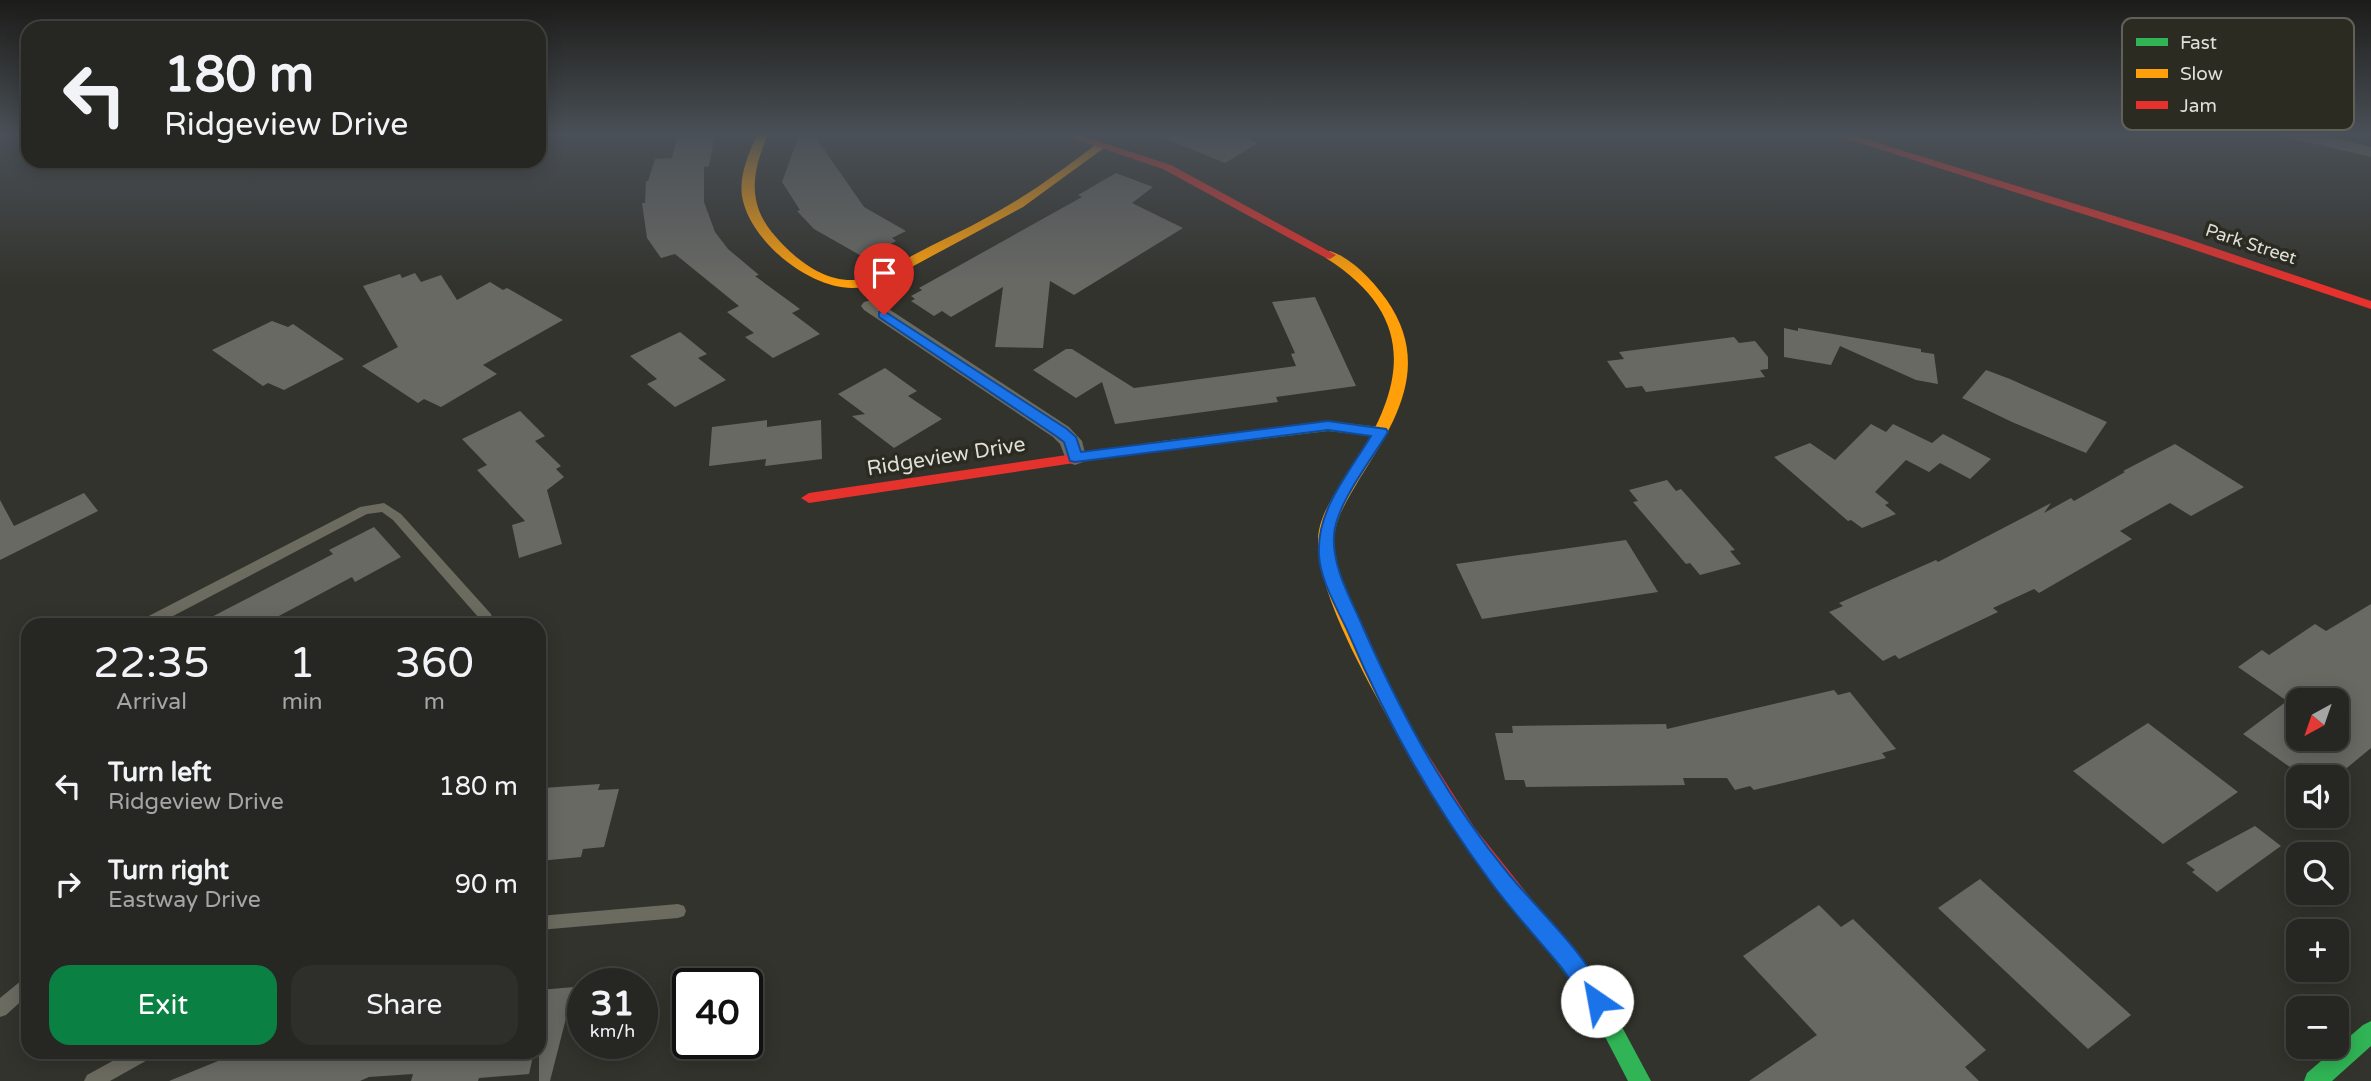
<!DOCTYPE html>
<meta charset="utf-8">
<style>
:root{--surface:#262622;--page:#2e2e2a;--text:#f1f3f6;--muted:#a4a5a5;--line:#424340;--accent:#0b8043}
body{margin:0;font-family:"Varela Round",sans-serif;background:var(--page);color:var(--text);height:100vh;display:flex;flex-direction:column;font-size:26px;white-space:nowrap}
*{box-sizing:border-box;margin:0}
p{font-size:23px;color:var(--muted)}
.icon{flex:none;width:38px;height:38px;fill:none;stroke:currentColor;stroke-width:2;stroke-linecap:round;stroke-linejoin:round}
.map{position:relative;flex:1;overflow:hidden}
.side{position:absolute;left:21px;top:618px;width:525px;height:441px;display:flex;flex-direction:column;background:var(--surface);border-radius:21px;box-shadow:0 4px 18px #0003,0 0 0 2px var(--line)}
.side>*{flex:none}
.hud{position:absolute;left:21px;top:21px;width:525px;height:147px;border-radius:21px;box-shadow:0 4px 18px #0003,0 0 0 2px var(--line);background:#262622;color:var(--text);overflow:hidden}
.needle{width:46px;rotate:220deg}
.tools{position:absolute;left:2286px;top:688px;display:grid;gap:14px}
.tools a{display:grid;place-items:center;width:63px;height:63px;border-radius:14px;background:var(--surface);box-shadow:0 4px 18px #0003,0 0 0 2px var(--line);font-size:35px}
.speed{position:absolute;left:567px;top:968px;display:flex;gap:14px;font-size:35px;font-weight:700;text-align:center}
.speed>*{display:grid;place-content:center;width:91px;height:91px;border-radius:50%;background:var(--surface);box-shadow:0 4px 18px #0003,0 0 0 2px var(--line);line-height:1}
.speed small{font-size:18px;font-weight:400}
.speed .limit{border:4px solid #111;border-radius:10px;background:#fff;color:#111}
.pin{position:absolute;display:grid;place-items:center;width:60px;height:60px;color:#fff;margin:-72px -30px;border-radius:50% 50% 50% 0;rotate:-45deg;box-shadow:0 0 7px #0007}
.pin .icon{rotate:45deg}
.me{position:absolute;width:77px;margin:-38px;rotate:327deg;stroke-linejoin:round;filter:drop-shadow(0 0 5px #0008)}
.turn{display:flex;align-items:center;gap:24px;height:147px;padding:0 28px;font-size:32px}
.turn .icon{width:91px;height:91px;stroke-width:2.5}
.turn b{display:block;font-size:49px;line-height:60px}
.eta{display:flex;justify-content:space-evenly;align-items:center;height:119px;text-align:center}
.eta b{font-size:42px;font-weight:600;line-height:49px}
.cta{display:flex;gap:14px;margin-top:auto;padding:14px 28px}
.cta a{flex:1;height:80px;border-radius:21px;background:var(--accent);color:#fff;font-size:28px;font-weight:600;line-height:80px;text-align:center}
.cta a+a{background:var(--page);color:var(--text)}
ul{padding:0;list-style:none}
li{display:flex;align-items:center;gap:21px;height:98px;padding:0 28px}
li div{flex:1}
li b{display:block;font-size:26px}
li em{font-style:normal}
.map>svg:first-child{display:block}
.building{fill:#696964;fill-rule:evenodd}
.lines{fill:none;stroke-linecap:round;stroke-linejoin:round}
.lane{fill:#6b6b60;fill-rule:evenodd}
.street{fill:#6b6b60;fill-rule:evenodd}
.fast{fill:#30b455;fill-rule:evenodd}
.slow{fill:#ff9f0a;fill-rule:evenodd}
.jam{fill:#e5322d;fill-rule:evenodd}
.route{fill:#1a73e8;stroke:#114b97;stroke-width:2}
.labels{text-anchor:middle;stroke-width:7;stroke-linejoin:round;paint-order:stroke}
.far-street-label{font-size:18px;fill:#dfdfd9;stroke:#2b2b22}
.street-label{font-size:21px;fill:#dfdfd9;stroke:#2b2b22}
.key{fill:#2b2b22;stroke:#616159;stroke-width:2}
.key-label{font-size:19px;fill:#dfdfd9}
</style>
<div class="map">
<svg width="2371" height="1081" viewBox="0 0 2371 1081">
<rect width="100%" height="100%" fill="#33332d"/>
<g class="building">
<polygon points="681,134 715,134 709,166 704,167 704,202 715,232 728,249 759,275 755,276 800,309 792,313 820,334 773,358 745,337 754,333 727,312 739,306 675,254 661,258 647,238 642,203 645,203 646,181 648,181 655,159 672,158 677,137"/>
<polygon points="1237,134 1258,143 1225,163 1157,135"/>
<polygon points="799,135 814,135 864,207 906,231 892,238 896,241 865,258 814,229 797,211 800,210 782,182"/>
<polygon points="1116,173 1153,187 1132,203 1183,228 1074,295 1050,281 1043,348 995,347 1003,287 951,317 942,311 934,316 911,301 915,299 911,296 922,290 919,288 1082,197 1078,195"/>
<polygon points="415,273 421,282 441,275 457,300 490,282 503,290 507,288 563,320 483,365 497,374 441,407 424,399 418,403 362,366 398,347 363,286 400,274 402,278"/>
<polygon points="1315,297 1356,386 1276,397 1278,402 1115,424 1102,382 1076,398 1033,370 1066,349 1072,349 1134,388 1296,366 1291,354 1295,353 1272,302"/>
<polygon points="272,321 288,327 293,324 344,359 284,390 268,383 263,386 212,350"/>
<polygon points="1784,328 1798,331 1798,328 1921,349 1921,352 1934,354 1938,384 1916,380 1840,346 1831,365 1784,357"/>
<polygon points="680,332 707,354 698,358 726,380 675,407 647,384 657,379 630,356"/>
<polygon points="1734,337 1739,343 1755,341 1768,357 1768,369 1760,370 1765,377 1646,392 1642,386 1626,388 1607,361 1624,359 1619,352"/>
<polygon points="885,368 917,391 908,396 942,419 894,448 852,416 865,414 838,394"/>
<polygon points="1986,370 2010,379 2107,422 2086,453 2012,422 1962,398"/>
<polygon points="520,411 545,436 535,441 561,466 556,469 564,477 547,490 562,544 519,558 512,525 525,521 477,470 487,465 462,439"/>
<polygon points="767,420 767,427 821,420 822,459 765,466 766,459 709,466 712,427"/>
<polygon points="1871,424 1886,432 1893,424 1932,443 1943,434 1991,459 1970,479 1940,463 1929,472 1906,460 1875,492 1889,503 1885,505 1896,514 1862,528 1851,520 1848,521 1774,457 1810,443 1835,460"/>
<polygon points="2175,444 2244,487 2191,516 2170,503 2120,531 2132,539 2039,593 2034,589 1993,608 1998,612 1899,659 1895,655 1883,661 1829,612 1843,606 1839,603 1936,560 1938,562 2051,503 2044,513 2071,498 2074,501 2125,472 2123,471"/>
<polygon points="1667,480 1676,491 1681,489 1735,550 1730,551 1741,564 1700,575 1690,563 1686,564 1633,502 1638,501 1629,490"/>
<polygon points="84,493 98,511 0,560 0,500 14,526"/>
<polygon points="374,527 401,557 355,582 352,577 262,625 196,625 333,554 329,550"/>
<polygon points="1626,540 1658,592 1482,619 1456,564"/>
<path d="M2371,604v144l-35,29h-32l-61,-43 44,-33 -49,-34 24,-17 7,5 46,-31 11,7zM2298,700h38v38h-38z"/>
<polygon points="1834,690 1838,695 1850,692 1896,749 1882,753 1886,758 1754,790 1750,786 1735,790 1727,778 1683,778 1685,785 1526,787 1524,780 1505,780 1495,733 1513,733 1512,726 1666,724 1667,729"/>
<polygon points="2148,723 2238,792 2163,844 2073,771"/>
<polygon points="600,784 598,790 619,789 604,847 583,849 581,857 539,861 539,802 543,788"/>
<polygon points="2255,826 2281,846 2217,892 2192,872 2195,870 2186,863"/>
<polygon points="1980,879 2131,1015 2088,1049 1938,908"/>
<polygon points="1819,905 1841,927 1853,919 1986,1050 1965,1067 1979,1081 1749,1081 1817,1035 1743,956"/>
<polygon points="574,987 550,1081 539,1081 539,990"/>
<polygon points="240,1052 534,1052 529,1074 479,1078 478,1081 411,1081 413,1074 369,1077 360,1081 169,1081"/>
</g>
<g class="lines">
<g class="lane">
<polygon points="384,503 401,514 491,614 492,617 491,625 478,625 479,618 393,520 382,512 367,514 156,625 138,625 139,621 360,507"/>
<polygon points="678,904 684,906 686,911 684,916 678,918 539,930 539,916"/>
<polygon points="28,977 28,995 6,1015 0,1017 0,998 22,980"/>
<polygon points="129,1052 153,1052 151,1058 110,1081 84,1081 87,1075"/>
</g>
<g class="street">
<polygon points="2286,134 2317,134 2371,147 2371,157 2289,138"/>
<polygon points="871,300 878,302 1069,427 1082,441 1086,457 1083,462 1075,465 1067,462 1060,444 1053,437 864,310 861,306 864,302"/>
</g>
<g class="fast">
<polygon points="1328,421 1380,427 1387,432 1380,437 1328,431 1162,451 1155,446 1162,441"/>
<polygon points="1541,918 1548,920 1600,986 1651,1081 1628,1081 1586,1000 1534,934 1531,927 1534,920"/>
<polygon points="2371,1021 2371,1046 2332,1081 2304,1081 2307,1073 2363,1025"/>
</g>
<g class="slow">
<path d="M757,134h11c-16,38 -22,70 8,103 19,22 47,44 77,43 25,-1 46,-18 68,-29 27,-14 54,-26 81,-42 34,-19 65,-43 96,-66l10,2 -85,62 -130,70c-13,5 -27,11 -41,11 -44,0 -103,-48 -110,-92 -3,-22 7,-42 15,-62z"/>
<path d="M1330,251c22,7 43,30 56,48 46,65 11,121 -26,179 -11,19 -26,41 -26,63 1,58 53,138 79,190l-3,5 -6,2 -6,-2c-27,-50 -80,-139 -80,-195 0,-29 24,-57 38,-80 52,-81 58,-147 -30,-203l-2,-3z"/>
</g>
<g class="jam">
<polygon points="1060,134 1076,134 1171,165 1336,255 1330,259 1326,258 1163,169"/>
<polygon points="1832,134 1849,134 2176,235 2371,301 2371,309 2168,241"/>
<polygon points="1162,441 1167,443 1169,446 1167,449 809,503 801,498 809,493"/>
<path d="M1404,724l6,2 64,101 74,93 3,7 -3,7 -7,2 -7,-2c-53,-63 -102,-130 -139,-203l3,-5z"/>
</g>
</g>
<linearGradient id="sky" x2="0" y2="1"><stop stop-color="#1c1c19"/><stop offset="0.47" stop-color="#4a5057"/><stop offset="1" stop-color="#4a5057" stop-opacity="0"/></linearGradient>
<rect width="2371" height="285" fill="url(#sky)"/>
<path class="route" d="M884,311l183,118 9,8 5,15 247,-31 58,8 2,3c-16,27 -52,72 -54,103 -2,32 16,62 28,90 38,87 84,173 145,247 33,41 79,80 100,129l-3,7 -7,3c-16,-6 -25,-31 -36,-44 -24,-29 -49,-56 -71,-86 -57,-77 -104,-160 -141,-247 -11,-24 -29,-54 -30,-79 -3,-45 30,-82 52,-119l-43,-6 -253,32 -5,-1 -6,-19 -8,-6 -177,-119v-5z"/>
<g class="labels">
<g class="far-street-label">
<text transform="translate(2251 244) rotate(18)" y="6">Park Street</text>
</g>
<g class="street-label">
<text transform="translate(946 456) rotate(-9)" y="7">Ridgeview Drive</text>
</g>
</g>
<rect x="2122" y="18" width="232" height="112" rx="10" class="key"/>
<rect x="2136" y="38" width="32" height="8" fill="#30b455"/>
<rect x="2136" y="69" width="32" height="9" fill="#ff9f0a"/>
<rect x="2136" y="101" width="32" height="8" fill="#e5322d"/>
<g class="key-label">
<text x="2180" y="49">Fast</text>
<text x="2180" y="80">Slow</text>
<text x="2180" y="112">Jam</text>
</g>
</svg>
<div class="tools">
<a><svg class="needle" viewBox="-14 -14 28 28"><path d="M0-13l5 13h-10z" fill="#e53935"/><path d="M0 13l5-13h-10z" fill="#a4a5a5"/></svg></a>
<a><svg class="icon" aria-label="sound" viewBox="0 0 24 24"><path d="M4 9h4l5-4v14l-5-4H4zM17 9q2 3 0 6"/></svg></a>
<a><svg class="icon" aria-label="search" viewBox="0 0 24 24"><circle cx="10" cy="10" r="6"/><path d="M15 15l6 6"/></svg></a>
<a>+</a>
<a>−</a>
</div>
<div class="speed"><div>31<small>km/h</small></div><div class="limit">40</div></div>
<div class="pin" style="left:884px;top:315px;background:#d93025"><svg class="icon" aria-label="arrive" viewBox="0 0 24 24"><path d="M6 21V4h12l-3 4 3 4H6"/></svg></div>
<svg class="me" style="left:1597px;top:1001px" viewBox="-20 -20 40 40"><circle r="19" fill="#fff"/><path d="M0-13L10 11 0 6-10 11z" fill="#1a73e8"/></svg>
<div class="hud">
<div class="turn"><svg class="icon" aria-label="left" viewBox="0 0 24 24"><path d="M17 20v-9H6M10 6l-5 5 5 5"/></svg><div><b>180 m</b>Ridgeview Drive</div></div>
</div>
<section class="side">
<div class="eta">
<div><b>22:35</b><p>Arrival</p></div>
<div><b>1</b><p>min</p></div>
<div><b>360</b><p>m</p></div>
</div>
<ul>
<li><svg class="icon" aria-label="left" viewBox="0 0 24 24"><path d="M17 20v-9H6M10 6l-5 5 5 5"/></svg><div><b>Turn left</b><p>Ridgeview Drive</p></div><em>180 m</em></li>
<li><svg class="icon" aria-label="right" viewBox="0 0 24 24"><path d="M7 20v-9h11M14 6l5 5-5 5"/></svg><div><b>Turn right</b><p>Eastway Drive</p></div><em>90 m</em></li>
</ul>
<div class="cta"><a>Exit</a><a>Share</a></div>
</section>
</div>
